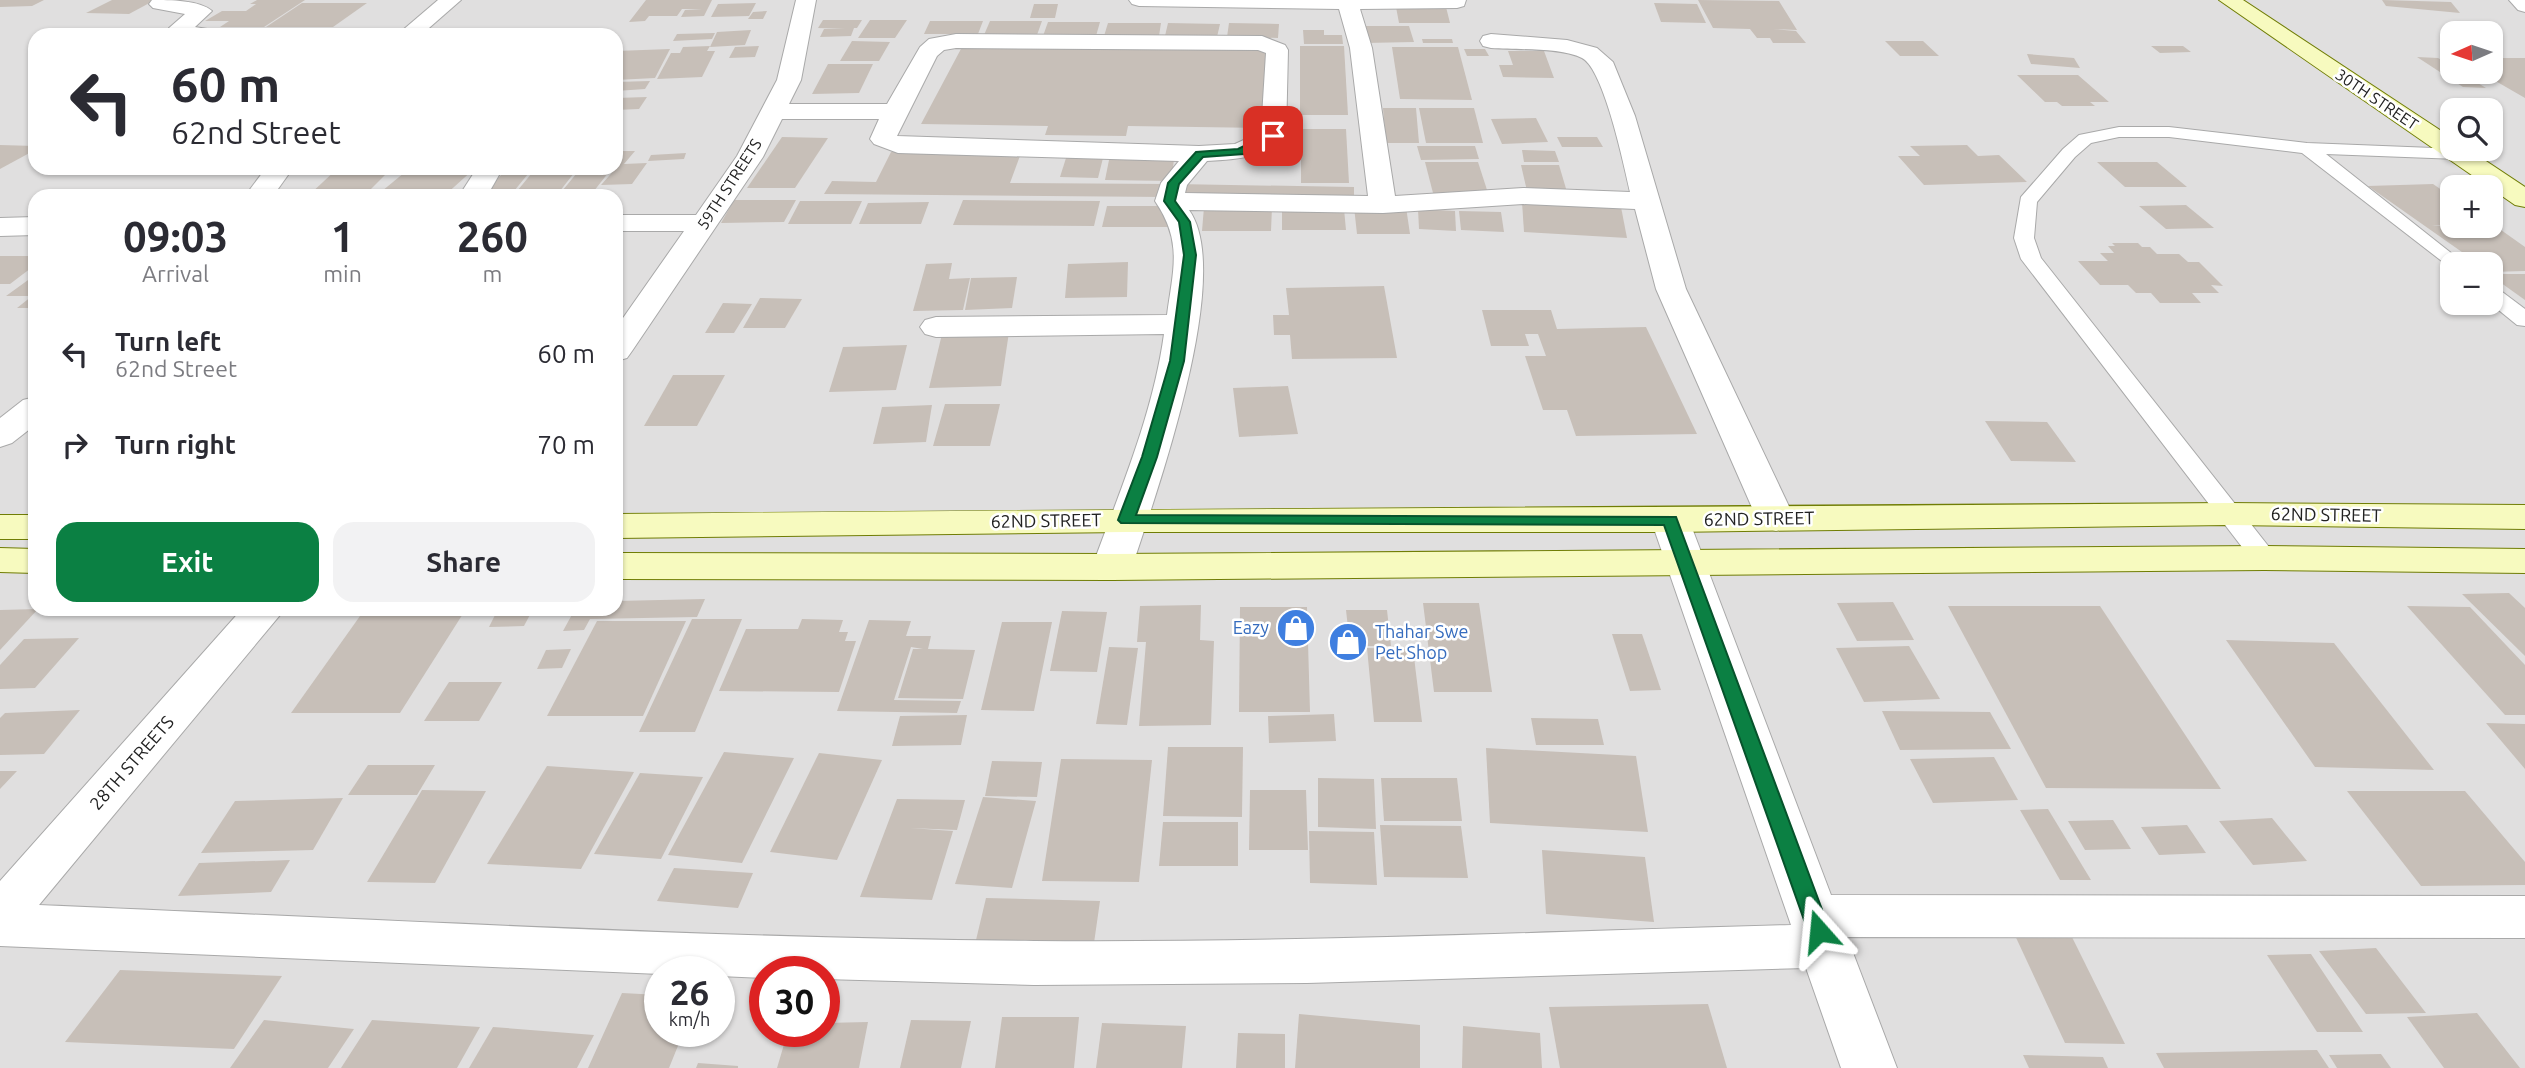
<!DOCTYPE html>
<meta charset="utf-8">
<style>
:root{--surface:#fff;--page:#f2f2f3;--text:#2b2b33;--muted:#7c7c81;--accent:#0b8043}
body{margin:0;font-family:Ubuntu,sans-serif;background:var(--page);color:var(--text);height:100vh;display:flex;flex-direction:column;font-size:26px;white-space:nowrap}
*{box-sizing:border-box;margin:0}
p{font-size:23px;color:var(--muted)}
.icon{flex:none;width:38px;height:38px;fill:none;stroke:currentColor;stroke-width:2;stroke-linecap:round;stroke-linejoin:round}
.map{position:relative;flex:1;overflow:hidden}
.panel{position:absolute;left:28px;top:189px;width:595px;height:427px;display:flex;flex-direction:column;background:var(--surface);border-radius:21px;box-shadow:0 2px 5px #0004}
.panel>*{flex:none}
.guide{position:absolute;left:28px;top:28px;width:595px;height:147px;border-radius:21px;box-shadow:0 2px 5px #0004;background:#fff;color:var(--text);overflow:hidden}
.needle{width:46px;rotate:267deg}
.tools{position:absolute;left:2440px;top:21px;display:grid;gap:14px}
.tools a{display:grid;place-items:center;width:63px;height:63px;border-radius:14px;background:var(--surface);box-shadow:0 2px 5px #0004;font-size:35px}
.speed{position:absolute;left:644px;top:956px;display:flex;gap:14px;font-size:35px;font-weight:700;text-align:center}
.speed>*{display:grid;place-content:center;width:91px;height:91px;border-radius:50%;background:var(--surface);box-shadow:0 2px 5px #0004;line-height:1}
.speed small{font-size:18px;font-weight:400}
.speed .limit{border:10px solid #d22;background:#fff;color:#111}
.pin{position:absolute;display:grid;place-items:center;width:60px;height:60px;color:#fff;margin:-30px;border-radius:14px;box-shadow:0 4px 10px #0006}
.me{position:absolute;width:77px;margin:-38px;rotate:342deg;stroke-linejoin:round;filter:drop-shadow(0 0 5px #0008)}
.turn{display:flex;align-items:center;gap:24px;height:147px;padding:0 28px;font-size:32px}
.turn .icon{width:91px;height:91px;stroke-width:2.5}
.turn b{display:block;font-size:49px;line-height:60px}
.eta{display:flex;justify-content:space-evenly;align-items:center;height:119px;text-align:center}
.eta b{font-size:42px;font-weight:600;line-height:49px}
.primary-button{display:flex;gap:14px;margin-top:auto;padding:14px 28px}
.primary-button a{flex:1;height:80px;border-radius:21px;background:var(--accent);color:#fff;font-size:28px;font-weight:600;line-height:80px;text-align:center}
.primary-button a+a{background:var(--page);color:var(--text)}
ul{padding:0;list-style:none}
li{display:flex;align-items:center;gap:21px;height:91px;padding:0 28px}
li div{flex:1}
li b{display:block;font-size:26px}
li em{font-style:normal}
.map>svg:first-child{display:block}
.residential{fill:#e0dfdf;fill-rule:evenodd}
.building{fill:#c7bfb8}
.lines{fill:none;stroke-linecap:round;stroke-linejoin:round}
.service-casing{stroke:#a9a9a9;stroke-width:2}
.minor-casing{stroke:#a9a9a9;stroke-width:2}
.secondary-casing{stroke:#707d05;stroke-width:2}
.service{fill:#fff;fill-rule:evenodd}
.minor{fill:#fff;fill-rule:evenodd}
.secondary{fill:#f7fabf;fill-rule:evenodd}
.route{fill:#0b8043;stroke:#07532c;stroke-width:2}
.labels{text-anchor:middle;stroke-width:5;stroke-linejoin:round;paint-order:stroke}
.far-street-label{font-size:16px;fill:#222;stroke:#fff}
.street-label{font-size:18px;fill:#222;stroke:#fff}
.shop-label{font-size:18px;fill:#366cbe;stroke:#fff;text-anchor:end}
</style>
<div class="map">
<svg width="2525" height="1068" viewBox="0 0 2525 1068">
<rect width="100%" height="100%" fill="#f2efe9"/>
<path class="residential" d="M0,0h2525v1068h-2525zM2452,33h38v39h-38zM35,35h581v133h-581zM2452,110h38v39h-38zM2452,187h38v39h-38zM35,196h581v413h-581zM2452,264h38v39h-38zM660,971h59v60h-59zM765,971h59v60h-59z"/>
<g class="building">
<polygon points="0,0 44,0 32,6 0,7"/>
<polygon points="112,0 155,0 129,14 86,13"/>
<polygon points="257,0 305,0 264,27 220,27 229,21 205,21 222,11 246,11 256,4 250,4"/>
<polygon points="646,0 712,0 704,16 681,17 685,10 702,9 682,9 677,16 649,16 645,21 629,22"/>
<polygon points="1698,0 1779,1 1797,30 1773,29 1796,31 1806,43 1773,43 1770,38 1757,38 1750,29 1713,28"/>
<polygon points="2382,0 2451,2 2460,13 2386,6"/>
<polygon points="302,3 367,3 333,27 266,27"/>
<polygon points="756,3 749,16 711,17 718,4"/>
<polygon points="1654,3 1697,4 1706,23 1661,22"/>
<polygon points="1034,4 1058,4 1055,18 1030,18"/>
<polygon points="1396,7 1446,7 1450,23 1399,23"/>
<polygon points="767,11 763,19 748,19 753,12"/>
<polygon points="823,20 862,20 857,28 854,28 851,36 820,37 824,29 845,29 818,28"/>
<polygon points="870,20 907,20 895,38 858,38"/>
<polygon points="930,21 983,21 978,34 924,34"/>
<polygon points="990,21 1042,21 1037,35 984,35"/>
<polygon points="1048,22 1100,22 1096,36 1043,36"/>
<polygon points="1108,23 1161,23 1159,36 1104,36"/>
<polygon points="1168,23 1220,24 1217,37 1165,36"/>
<polygon points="1229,23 1279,24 1278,38 1227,37"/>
<polygon points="1361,26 1409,26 1414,42 1365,43"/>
<polygon points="751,30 745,45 710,47 717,32"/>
<polygon points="1303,30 1324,30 1324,35 1342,35 1343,44 1304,44"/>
<polygon points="715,33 712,39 673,41 677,34"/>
<polygon points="1422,39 1452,39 1453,43 1423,43"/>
<polygon points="852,41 890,42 879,61 840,61"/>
<polygon points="1885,41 1923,41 1939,56 1900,56"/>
<polygon points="710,46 707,51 715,51 702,77 657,79 671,53 680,53 683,47"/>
<polygon points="759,46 755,57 729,58 735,47"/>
<polygon points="1300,46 1344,46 1348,115 1300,115"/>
<polygon points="2151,46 2183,46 2191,52 2160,53"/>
<polygon points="962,47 1271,50 1265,128 1128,126 1126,136 1045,135 1048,126 921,124"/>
<polygon points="1392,47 1458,47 1472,100 1400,99"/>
<polygon points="670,49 655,78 616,80 616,51"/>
<polygon points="1464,49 1485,49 1489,56 1467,56"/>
<polygon points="1508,51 1544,51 1554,78 1503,77 1499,65 1513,65"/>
<polygon points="2027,54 2074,58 2080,68 2031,64"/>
<polygon points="2417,57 2438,58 2452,66 2452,72 2460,72 2486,88 2463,87"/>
<polygon points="2490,58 2525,58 2525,98 2480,72 2490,72"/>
<polygon points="828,64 873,64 859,93 812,94"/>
<polygon points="2017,75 2078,75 2109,102 2090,102 2095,106 2062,106 2057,102 2045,102"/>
<polygon points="650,81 645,89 616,91 616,82"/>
<polygon points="647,97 639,109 616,110 616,98"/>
<polygon points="1383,108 1416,108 1419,143 1386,143"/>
<polygon points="1419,108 1474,108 1483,143 1426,143"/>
<polygon points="1536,118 1548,142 1502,144 1491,119"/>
<polygon points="1301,129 1346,129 1349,183 1301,183"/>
<polygon points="782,137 828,138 795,188 747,188"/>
<polygon points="1557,137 1597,137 1603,147 1562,147"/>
<polygon points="0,145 35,146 35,150 0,169"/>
<polygon points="1967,145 1978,156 1999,155 2027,182 1924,185 1898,156 1920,156 1910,146"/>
<polygon points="1417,146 1475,146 1479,159 1421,160"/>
<polygon points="1522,150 1555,151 1559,162 1524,162"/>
<polygon points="616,151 635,151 624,164 647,163 632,184 601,185 616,168"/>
<polygon points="891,152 1021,153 1010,183 1167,184 1165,197 824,194 832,181 876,182"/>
<polygon points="686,153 684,159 648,161 651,155"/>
<polygon points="1066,158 1103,158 1098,178 1060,177"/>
<polygon points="1109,160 1174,160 1171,181 1105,180"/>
<polygon points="1425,162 1478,162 1488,193 1433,193"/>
<polygon points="2097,162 2157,162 2187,187 2125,187"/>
<polygon points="1521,165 1559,165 1567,192 1527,191"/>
<polygon points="338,168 392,168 364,196 308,196"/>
<polygon points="410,168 422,168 474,169 444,196 376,196"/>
<polygon points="536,168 578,168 556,196 513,196"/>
<polygon points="581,168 612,168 590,196 558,196"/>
<polygon points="528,174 510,196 482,196 501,175"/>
<polygon points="1175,184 1354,187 1354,202 1173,200"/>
<polygon points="2433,184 2452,197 2452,224 2432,226 2494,225 2525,247 2525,271 2490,272 2490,264 2479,264 2368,186"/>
<polygon points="734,200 796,200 784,222 721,223"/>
<polygon points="963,200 1100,201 1094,226 953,225"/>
<polygon points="800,201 862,201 851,224 788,224"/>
<polygon points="929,202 921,224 859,224 868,203"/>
<polygon points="1522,202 1621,207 1627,238 1524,232"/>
<polygon points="2186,205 2214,228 2166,229 2139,206"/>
<polygon points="1107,206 1172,206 1169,227 1102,227"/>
<polygon points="1204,207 1272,207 1271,231 1202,231"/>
<polygon points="1354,207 1406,207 1410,234 1357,234"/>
<polygon points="1282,209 1344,209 1346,230 1282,230"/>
<polygon points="1418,209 1455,211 1456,231 1419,229"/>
<polygon points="1459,211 1501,212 1504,232 1461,230"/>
<polygon points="2112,243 2138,243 2142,247 2150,247 2157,254 2179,254 2188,262 2199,262 2223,286 2211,285 2219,293 2192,293 2201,303 2160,303 2151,293 2136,293 2128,285 2100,285 2078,261 2108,261 2100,253 2114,253 2108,246 2115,246"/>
<polygon points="0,256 35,256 35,265 10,284 0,284"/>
<polygon points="1128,262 1127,297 1065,298 1068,264"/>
<polygon points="952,263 949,279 970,278 963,310 913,311 926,264"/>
<polygon points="2490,274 2525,274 2525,300 2490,275"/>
<polygon points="35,275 35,308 17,308 32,296 6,296"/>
<polygon points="1017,277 1012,308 965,310 971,278"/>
<polygon points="1384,286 1397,358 1292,359 1290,335 1274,335 1273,315 1289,315 1286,288"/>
<polygon points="760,298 802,299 785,328 743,328"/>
<polygon points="723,303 752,304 734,333 705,333"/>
<polygon points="1482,310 1551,310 1557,329 1646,327 1697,434 1576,436 1567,410 1543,410 1525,356 1546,356 1538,334 1525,334 1529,346 1491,346"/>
<polygon points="1009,332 1001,386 929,388 942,334"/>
<polygon points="907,345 896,390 829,392 843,347"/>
<polygon points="673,375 725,375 697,426 644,426"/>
<polygon points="1288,386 1298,434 1239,437 1233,388"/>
<polygon points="945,404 1000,404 990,446 933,446"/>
<polygon points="932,405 926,442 873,444 882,407"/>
<polygon points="1985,421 2047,422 2076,462 2011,461"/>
<polygon points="2509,593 2525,608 2525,656 2462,594"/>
<polygon points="705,599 697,617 590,619 584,630 563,631 575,609 616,609 616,601"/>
<polygon points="1893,602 1914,640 1857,641 1837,603"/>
<polygon points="1423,603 1479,603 1492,692 1434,692"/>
<polygon points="1201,605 1200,640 1214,641 1211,725 1139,726 1146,642 1137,642 1140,606"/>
<polygon points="1948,606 2100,606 2221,789 2046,788"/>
<polygon points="2407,606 2470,607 2525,665 2525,715 2505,715"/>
<polygon points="1240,607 1307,607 1310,712 1239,712"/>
<polygon points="38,609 0,650 0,610"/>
<polygon points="365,609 466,609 400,713 291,713"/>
<polygon points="498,609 533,609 524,626 489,627"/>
<polygon points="1346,610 1387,610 1391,646 1350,646"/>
<polygon points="1062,611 1107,612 1097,672 1050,671"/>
<polygon points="692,619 742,619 695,732 639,732"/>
<polygon points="802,619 843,620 839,632 848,632 845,641 856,641 839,692 719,691 746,629 798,629"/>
<polygon points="869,620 911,621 906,636 931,636 928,649 975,650 963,699 898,698 913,649 923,649 911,647 894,700 961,701 957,713 837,711"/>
<polygon points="597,621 686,621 643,716 547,716"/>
<polygon points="1002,622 1052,622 1034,711 981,710"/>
<polygon points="1612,634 1642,634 1661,690 1630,691"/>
<polygon points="79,638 35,688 0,689 0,665 24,639"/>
<polygon points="2226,640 2334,643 2434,770 2315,767"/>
<polygon points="1909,646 1940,699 1864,702 1836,648"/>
<polygon points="1109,647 1138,648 1127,725 1096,724"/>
<polygon points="1367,648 1413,649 1422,722 1374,722"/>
<polygon points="571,649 562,668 537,669 546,650"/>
<polygon points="449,682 502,682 479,721 424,721"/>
<polygon points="80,710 44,754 0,755 0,718 5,713"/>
<polygon points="1882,711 1990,712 2011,749 1900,750"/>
<polygon points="1334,714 1336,741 1269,743 1268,716"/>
<polygon points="967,715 961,745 892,746 900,716"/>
<polygon points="1531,718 1598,719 1604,745 1536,745"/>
<polygon points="2486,723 2525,724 2525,769"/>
<polygon points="1168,747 1243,747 1242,817 1163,816"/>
<polygon points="1486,748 1636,756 1648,832 1490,823"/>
<polygon points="724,752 794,758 742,863 668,855"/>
<polygon points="819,753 882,760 837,860 770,852"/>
<polygon points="1994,757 2018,800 1933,803 1910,759"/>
<polygon points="1061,759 1152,760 1139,882 1042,881"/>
<polygon points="992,761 1042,762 1037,797 985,796"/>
<polygon points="368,765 435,765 417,795 348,795"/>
<polygon points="547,766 634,772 581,869 487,864"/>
<polygon points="0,771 17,771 0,789"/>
<polygon points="640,773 703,777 661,859 594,854"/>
<polygon points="1318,778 1374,779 1376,829 1318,827"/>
<polygon points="1381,778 1457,778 1462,821 1384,821"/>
<polygon points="422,790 486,791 435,883 367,882"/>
<polygon points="1250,790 1306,790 1308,850 1249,850"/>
<polygon points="2347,791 2465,791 2525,862 2525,885 2421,886"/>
<polygon points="983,797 1036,801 1012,888 955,884"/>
<polygon points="343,798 313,850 201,853 235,801"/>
<polygon points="897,799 965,800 957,830 910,828 953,831 932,900 860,897"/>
<polygon points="2048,809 2091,880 2060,880 2020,810"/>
<polygon points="2272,818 2307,861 2253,865 2219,821"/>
<polygon points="2113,820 2131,849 2085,850 2068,821"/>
<polygon points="1163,822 1238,822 1238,866 1159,866"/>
<polygon points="1380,825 1461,826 1468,878 1384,877"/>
<polygon points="2187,825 2206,853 2159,855 2141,827"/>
<polygon points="1309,831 1374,832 1377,885 1310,883"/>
<polygon points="1542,850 1645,857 1654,922 1546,914"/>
<polygon points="290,860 271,892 178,896 199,863"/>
<polygon points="674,868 753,873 738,908 657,901"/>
<polygon points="986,898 1100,901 1094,943 976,940"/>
<polygon points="2012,929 2068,929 2125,1044 2065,1043"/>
<polygon points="2376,948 2426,1013 2366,1014 2319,951"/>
<polygon points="2311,954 2363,1032 2317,1032 2267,955"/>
<polygon points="120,970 282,976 234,1049 65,1042"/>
<polygon points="622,993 660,995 660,1031 684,1031 669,1068 588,1068"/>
<polygon points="1708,1004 1727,1068 1560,1068 1549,1007"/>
<polygon points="2477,1013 2520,1068 2444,1068 2407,1017"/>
<polygon points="1299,1014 1420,1025 1420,1068 1295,1068"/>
<polygon points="1002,1017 1079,1017 1074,1068 995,1068"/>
<polygon points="264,1020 354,1029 328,1068 230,1068"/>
<polygon points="372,1020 480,1027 457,1068 341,1068"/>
<polygon points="911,1020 971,1021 961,1068 900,1068"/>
<polygon points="868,1022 859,1068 777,1068 788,1031 824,1031 824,1023"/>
<polygon points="1102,1023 1186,1026 1182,1068 1096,1068"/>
<polygon points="1463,1026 1540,1033 1542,1068 1462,1068"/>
<polygon points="493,1027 594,1035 577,1068 469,1068"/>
<polygon points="1238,1033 1285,1034 1285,1068 1236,1068"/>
<polygon points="2317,1050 2329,1068 2164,1068 2156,1053"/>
<polygon points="2381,1054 2391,1068 2337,1068 2329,1055"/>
<polygon points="2023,1055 2103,1057 2108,1068 2029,1068"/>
<polygon points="698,1063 738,1066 738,1068 696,1068"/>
</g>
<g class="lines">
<g class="service-casing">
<g id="service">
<polygon points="2119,127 2169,127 2307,143 2458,149 2467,154 2458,159 2326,154 2465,264 2452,264 2452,269 2302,153 2169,137 2119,137 2091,143 2075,157 2037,202 2034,238 2041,258 2273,552 2277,558 2273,564 2264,566 2255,564 2021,259 2014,238 2021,197 2063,149 2079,135"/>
<polygon points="2490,286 2497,288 2525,309 2525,326 2517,325 2490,303"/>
</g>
</g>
<g class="minor-casing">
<g id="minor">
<path d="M152,0c18,0 48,0 60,11l-17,16 18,3 3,5h-41l-6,-7 16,-14 -32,-6 -4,-4z"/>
<polygon points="438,0 461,0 421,35 397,35"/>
<path d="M796,0h20l-15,80 -12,24h98l33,-57 9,-8 27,-5 306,2 23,9 3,5 -2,86c-16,22 -55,24 -79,25l-20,24 -2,8 183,3 -18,-148 -11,-39 -200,-3 -7,-2 -3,-4h337l-2,6 -7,2 -97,1 12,39 23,148 128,-8 107,4c-6,-26 -26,-123 -48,-134 -22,-11 -66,-8 -91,-10l-8,-2 -3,-5 3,-5 8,-2 76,6 30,8 16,14 22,54 51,173 109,230 -6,8 -13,4 -13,-4 -6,-8 -101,-230 -21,-80 -112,-5 -140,9 -194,-3c46,63 -33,284 -57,357l-6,9 -14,4 -14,-4 -6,-9c28,-76 61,-153 72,-233l-228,3 -11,-3 -5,-7 5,-7 11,-3 231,-2c6,-46 16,-73 -12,-114l6,-18 18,-22 -281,-8 -24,-9 -4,-5 9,-20h-97l-19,38 -131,194 -5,7 -11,3v-33l68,-97h-68v-16h80l41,-59 40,-76zM956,48l302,2 8,3 -5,79 -26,12 -36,2 -302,-10 40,-80 7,-6z"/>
<polygon points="2509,0 2525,0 2525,12 2518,10"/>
<polygon points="266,168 293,168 273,196 245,196"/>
<polygon points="477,168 503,168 487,196 459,196"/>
<polygon points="35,217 35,235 0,236 0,218"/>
<polygon points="35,397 35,425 12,443 0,447 0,418 23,400"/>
<path d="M1670,508l13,4 6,8 142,375 694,1v42l-678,-1 50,131h-56l-35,-100 -499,15 -273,2 -210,-6v-8h-59v7l-46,-2v-5h-59v3l-660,-28v-65l242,-272h43l-246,296c332,14 663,33 995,36 253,2 505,-9 757,-16l-140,-405 6,-8z"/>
</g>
</g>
<g class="secondary-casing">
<g id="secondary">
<polygon points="2219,0 2243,0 2452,138 2452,149 2468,149 2525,187 2525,207 2515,205"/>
<path d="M2228,503l297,2v24l-297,-4 -558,7h-544l-510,6v-24c537,-6 1075,-6 1612,-11z"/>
<rect x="0" y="515" width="35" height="24"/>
<polygon points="2264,546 2525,549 2525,573 2264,570 1112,580 616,579 616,553 1112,554"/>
<polygon points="0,548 35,549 35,573 0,572"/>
</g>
</g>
<use href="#service" class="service"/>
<use href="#minor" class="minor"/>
<use href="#secondary" class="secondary"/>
</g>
<polygon class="route" points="1269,134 1278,136 1244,154 1203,157 1179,184 1175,201 1190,222 1196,255 1184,361 1157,457 1136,515 1676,517 1830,931 1826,937 1819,940 1811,937 1808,931 1664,525 1121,523 1118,520 1142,457 1170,361 1184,255 1179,222 1164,201 1168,183 1196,152 1238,149"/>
<defs>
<g id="shop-disc" transform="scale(2.0125)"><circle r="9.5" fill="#3f7fe0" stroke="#fff"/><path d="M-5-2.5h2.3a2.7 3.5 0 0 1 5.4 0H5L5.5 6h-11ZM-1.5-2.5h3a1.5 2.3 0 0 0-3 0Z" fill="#fff"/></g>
</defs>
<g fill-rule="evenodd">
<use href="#shop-disc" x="1296" y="628"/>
<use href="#shop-disc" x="1348" y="642"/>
</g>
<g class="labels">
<g class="far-street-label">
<text transform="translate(2377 99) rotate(34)" y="6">30TH STREET</text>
<text transform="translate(729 184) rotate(-57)" y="6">59TH STREETS</text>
</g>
<g class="street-label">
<text transform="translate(2326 515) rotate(1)" y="6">62ND STREET</text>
<text transform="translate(1759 519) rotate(-1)" y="6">62ND STREET</text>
<text transform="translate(1046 521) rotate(-1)" y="6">62ND STREET</text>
<text transform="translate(132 763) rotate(-49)" y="6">28TH STREETS</text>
</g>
<g class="shop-label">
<text x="1269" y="634">Eazy</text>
<text x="1375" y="638" text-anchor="start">Thahar Swe<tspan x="1375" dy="21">Pet Shop</tspan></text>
</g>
</g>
</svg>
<div class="tools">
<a><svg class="needle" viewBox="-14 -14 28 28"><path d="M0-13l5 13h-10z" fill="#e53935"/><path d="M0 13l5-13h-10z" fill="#7c7c81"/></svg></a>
<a><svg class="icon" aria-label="search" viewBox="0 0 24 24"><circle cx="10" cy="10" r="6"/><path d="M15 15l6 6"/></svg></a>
<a>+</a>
<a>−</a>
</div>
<div class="speed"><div>26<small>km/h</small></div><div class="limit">30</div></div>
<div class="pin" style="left:1273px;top:136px;background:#d93025"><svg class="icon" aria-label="arrive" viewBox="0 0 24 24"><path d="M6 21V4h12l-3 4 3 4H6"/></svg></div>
<svg class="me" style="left:1819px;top:931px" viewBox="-20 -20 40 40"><path d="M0-17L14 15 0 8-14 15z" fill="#0b8043" stroke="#fff" stroke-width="4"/></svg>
<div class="guide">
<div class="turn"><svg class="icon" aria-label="left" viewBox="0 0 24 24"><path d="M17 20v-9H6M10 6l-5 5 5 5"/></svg><div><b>60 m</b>62nd Street</div></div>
</div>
<section class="panel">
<div class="eta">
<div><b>09:03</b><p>Arrival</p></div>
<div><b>1</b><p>min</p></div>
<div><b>260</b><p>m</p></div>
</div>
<ul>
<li><svg class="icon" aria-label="left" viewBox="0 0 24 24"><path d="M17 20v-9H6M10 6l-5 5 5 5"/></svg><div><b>Turn left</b><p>62nd Street</p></div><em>60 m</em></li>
<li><svg class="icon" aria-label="right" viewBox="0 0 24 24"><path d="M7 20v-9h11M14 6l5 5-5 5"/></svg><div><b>Turn right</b></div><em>70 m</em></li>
</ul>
<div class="primary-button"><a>Exit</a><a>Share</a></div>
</section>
</div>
